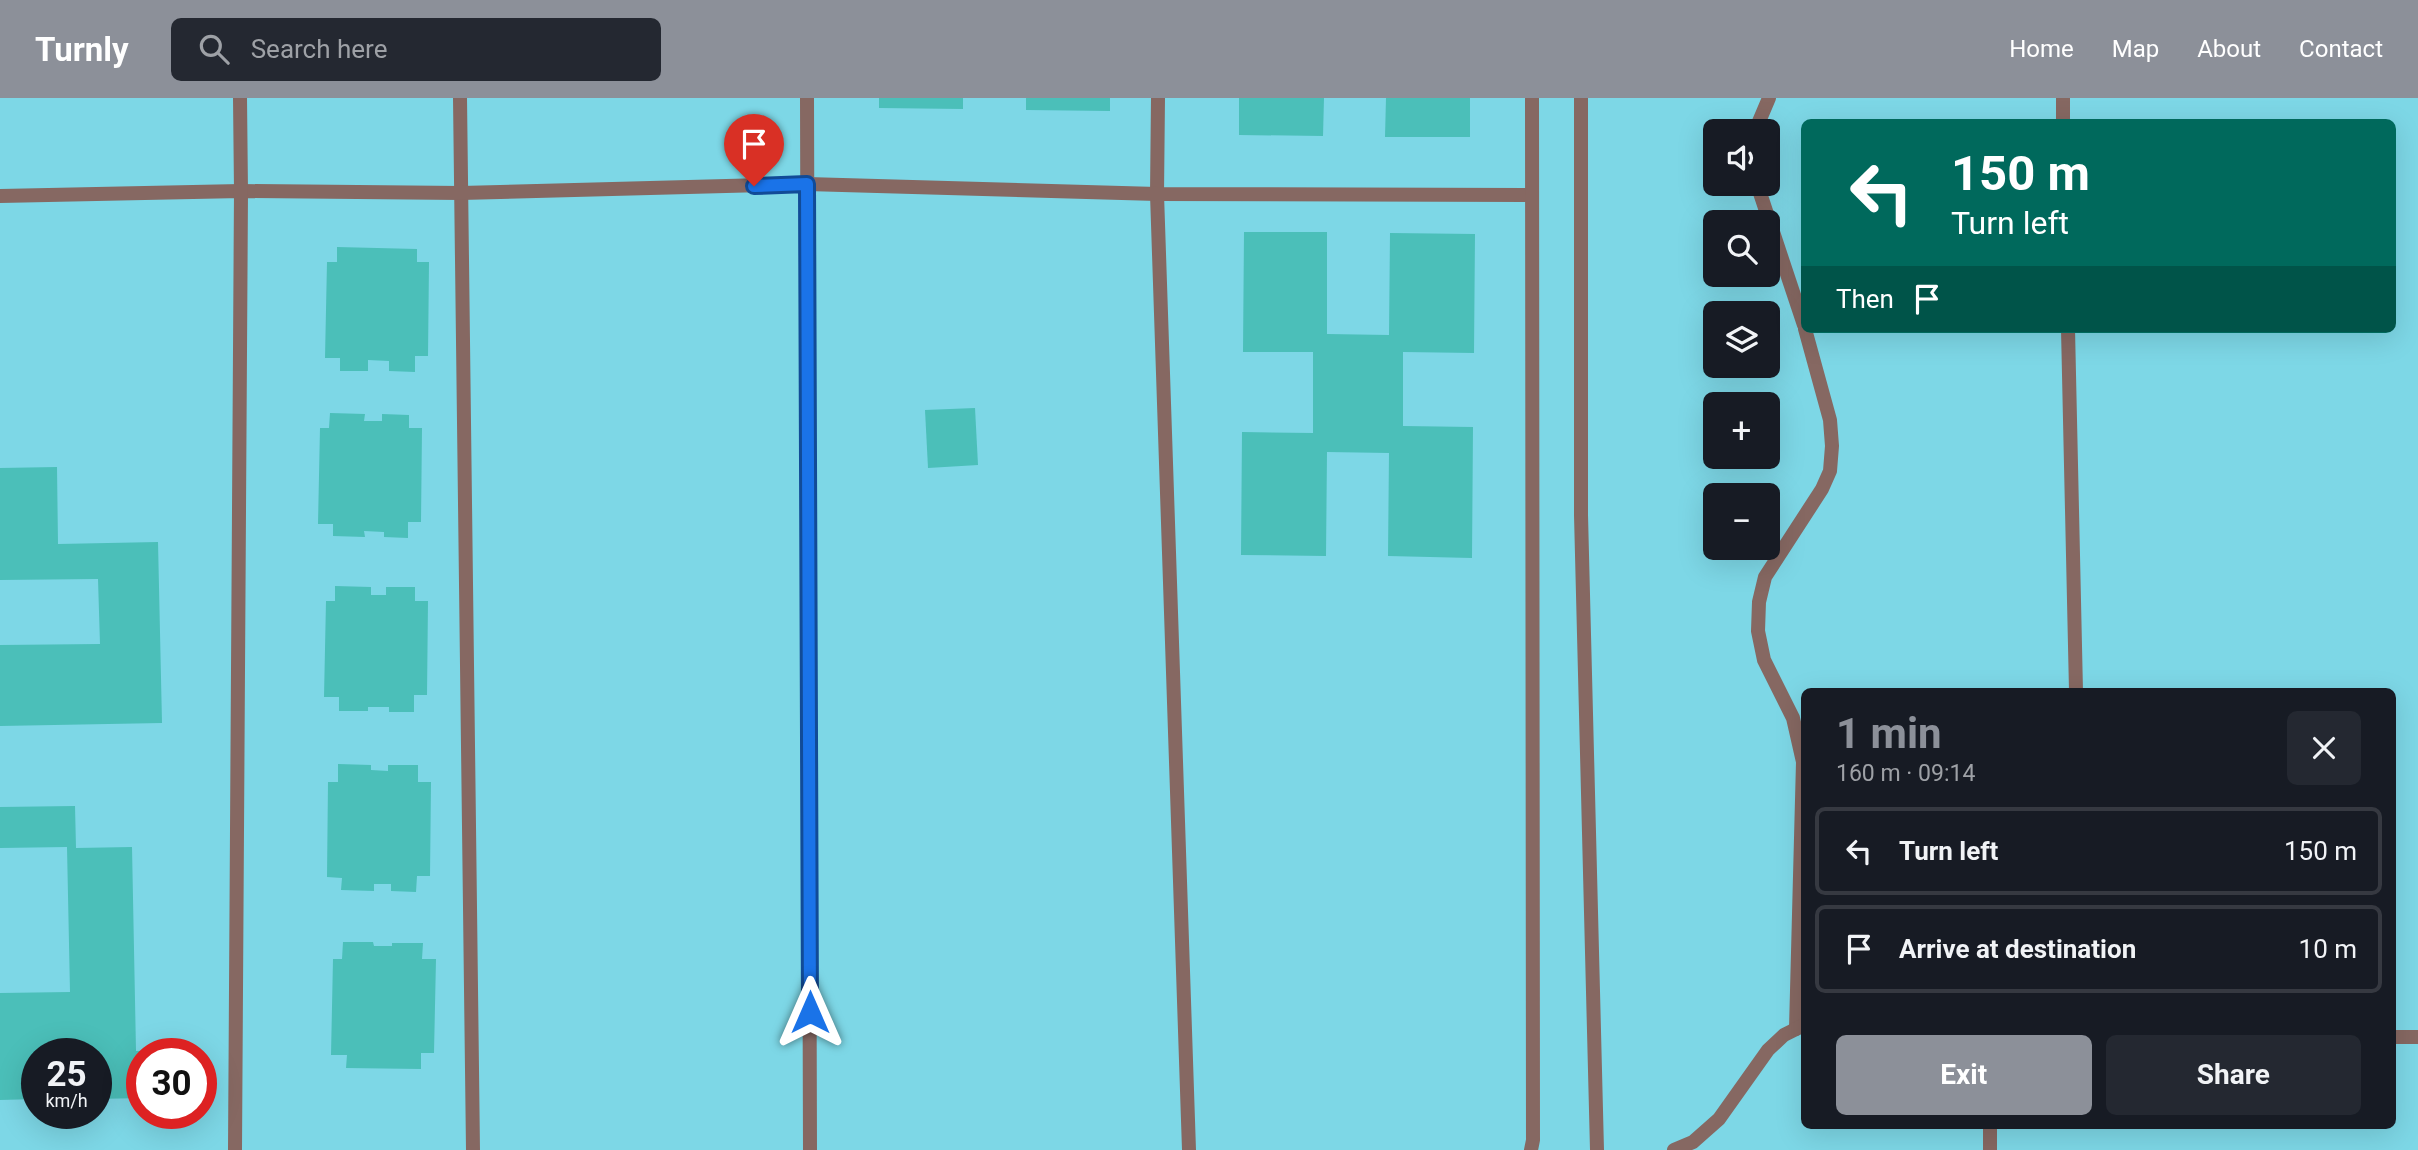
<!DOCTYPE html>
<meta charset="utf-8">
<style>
:root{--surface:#171b24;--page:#242831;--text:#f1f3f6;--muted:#9ea1a6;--line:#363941;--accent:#8c9099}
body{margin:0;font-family:Roboto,sans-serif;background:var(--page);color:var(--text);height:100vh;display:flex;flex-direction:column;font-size:26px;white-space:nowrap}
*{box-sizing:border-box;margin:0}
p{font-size:23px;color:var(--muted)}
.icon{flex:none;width:38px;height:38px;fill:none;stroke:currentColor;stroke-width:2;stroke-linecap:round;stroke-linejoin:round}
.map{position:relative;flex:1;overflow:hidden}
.details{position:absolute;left:1801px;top:590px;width:595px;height:441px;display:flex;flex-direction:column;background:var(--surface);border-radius:10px;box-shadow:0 7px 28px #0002}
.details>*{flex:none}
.hud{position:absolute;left:1801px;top:21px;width:595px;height:214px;border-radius:10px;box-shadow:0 7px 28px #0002;background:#00695c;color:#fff;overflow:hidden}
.fabs{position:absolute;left:1703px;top:21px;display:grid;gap:14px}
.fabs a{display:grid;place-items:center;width:77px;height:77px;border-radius:10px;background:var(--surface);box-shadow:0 7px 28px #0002;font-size:35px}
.speed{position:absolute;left:21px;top:940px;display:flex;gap:14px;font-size:35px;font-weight:700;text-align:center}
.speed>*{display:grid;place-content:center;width:91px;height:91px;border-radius:50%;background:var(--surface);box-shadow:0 7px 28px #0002;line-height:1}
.speed small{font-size:18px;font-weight:400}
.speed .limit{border:10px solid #d22;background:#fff;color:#111}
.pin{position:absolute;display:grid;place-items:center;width:60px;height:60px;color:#fff;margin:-72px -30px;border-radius:50% 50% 50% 0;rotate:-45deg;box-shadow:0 0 7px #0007}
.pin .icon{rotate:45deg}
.me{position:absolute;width:77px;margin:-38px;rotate:0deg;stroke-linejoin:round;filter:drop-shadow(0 0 5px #0008)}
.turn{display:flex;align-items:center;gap:24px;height:147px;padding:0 35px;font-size:32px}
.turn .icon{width:91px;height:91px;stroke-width:2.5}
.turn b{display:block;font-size:49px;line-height:60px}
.then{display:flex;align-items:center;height:66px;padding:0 35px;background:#0003;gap:14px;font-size:26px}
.round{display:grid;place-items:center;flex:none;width:74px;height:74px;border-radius:10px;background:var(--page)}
.summary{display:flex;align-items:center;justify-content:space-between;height:119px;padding:0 35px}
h1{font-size:42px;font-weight:700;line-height:52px;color:var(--accent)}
.primary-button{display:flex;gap:14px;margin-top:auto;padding:14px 35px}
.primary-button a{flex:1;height:80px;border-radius:10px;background:var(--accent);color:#fff;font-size:28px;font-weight:700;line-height:80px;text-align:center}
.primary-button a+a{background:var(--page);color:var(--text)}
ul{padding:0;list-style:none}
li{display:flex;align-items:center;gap:21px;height:88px;margin:0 14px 10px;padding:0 21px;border:4px solid var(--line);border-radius:10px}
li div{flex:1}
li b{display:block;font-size:26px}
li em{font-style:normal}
header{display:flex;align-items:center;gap:42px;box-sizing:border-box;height:98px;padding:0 35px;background:var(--accent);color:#fff}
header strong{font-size:33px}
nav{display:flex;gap:38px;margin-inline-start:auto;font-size:24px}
.search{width:490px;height:63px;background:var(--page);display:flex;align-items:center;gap:18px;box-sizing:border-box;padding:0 24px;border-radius:10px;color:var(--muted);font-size:26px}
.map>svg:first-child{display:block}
.building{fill:#4bbfb9}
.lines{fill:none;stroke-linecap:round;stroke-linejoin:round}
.lane{stroke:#866862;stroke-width:14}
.street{stroke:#866862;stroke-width:14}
.route-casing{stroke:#114b97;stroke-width:18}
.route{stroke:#1a73e8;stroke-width:12}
</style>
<header>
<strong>Turnly</strong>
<div class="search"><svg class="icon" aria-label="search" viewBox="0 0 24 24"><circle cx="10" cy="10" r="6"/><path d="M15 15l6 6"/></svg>Search here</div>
<nav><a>Home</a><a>Map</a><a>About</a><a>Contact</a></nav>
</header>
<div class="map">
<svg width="2418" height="1052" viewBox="0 0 2418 1052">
<rect width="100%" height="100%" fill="#7dd7e6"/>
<g class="building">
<polygon points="879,0 963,0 963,11 879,10"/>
<polygon points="1026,0 1110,0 1110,13 1026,12"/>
<polygon points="1239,0 1324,0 1323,38 1239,37"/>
<polygon points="1386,0 1470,0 1470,39 1385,39"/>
<polygon points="1244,134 1327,134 1327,236 1389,237 1390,135 1475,136 1474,255 1403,254 1403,328 1473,329 1472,460 1388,458 1389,355 1327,354 1326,458 1241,457 1242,334 1313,335 1313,254 1243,254"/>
<polygon points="337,149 417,151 417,164 429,164 428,258 415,258 415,274 389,273 389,263 368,262 368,273 340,273 340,260 325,260 327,164 337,164"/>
<polygon points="975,310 978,367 928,370 925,312"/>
<polygon points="330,315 365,316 364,323 382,323 382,316 409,317 409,330 422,330 421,424 408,424 408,440 384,439 384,434 364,433 365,439 333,438 333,426 318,426 320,330 329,330"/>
<polygon points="57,369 58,446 158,444 162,625 0,628 0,547 100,546 98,481 0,482 0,370"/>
<polygon points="335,488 371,489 371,497 386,497 386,489 415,489 415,503 428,503 427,597 414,597 414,614 389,614 389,609 368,609 368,613 339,613 339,599 324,599 326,503 335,503"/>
<polygon points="338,666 371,667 371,672 388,673 388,667 418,667 418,684 431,684 430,778 417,778 416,794 391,793 391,786 374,786 374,793 341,792 342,780 327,779 328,684 338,684"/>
<polygon points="75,708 76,750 132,749 136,953 184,952 184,956 142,956 142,1000 96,1001 96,956 37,956 37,1001 0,1002 0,895 70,894 67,749 0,750 0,709"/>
<polygon points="343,844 373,844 374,848 392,848 392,845 423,845 422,861 436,861 434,955 421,955 421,971 346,970 347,957 331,957 333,861 342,861"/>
</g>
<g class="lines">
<g class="lane">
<polyline points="1581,0 1581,417 1597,1052"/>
<polyline points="2063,0 2063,24"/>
<polyline points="1755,33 1769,0"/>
<polyline points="1757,86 1804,227"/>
<polyline points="2068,231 2076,593"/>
<polyline points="1796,931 1803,664 1793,620 1764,562 1758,533 1759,504 1765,479 1822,391 1830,373 1832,348 1830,322 1805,231"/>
<polyline points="2392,939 2418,939"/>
<polyline points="1990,1027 1990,1052"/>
<polyline points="1674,1052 1693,1044 1719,1021 1768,952 1784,937 1804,927"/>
</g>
<g class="street">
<polyline points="460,0 473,1052"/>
<polyline points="807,0 810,1052"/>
<polyline points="1158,0 1157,96 1189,1052"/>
<polyline points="0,98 241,93 461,95 807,86 1157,96 1532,97"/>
<polyline points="235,1052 241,93 240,0"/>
<polyline points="1531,1052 1533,1042 1532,0"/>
</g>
</g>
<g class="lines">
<g class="route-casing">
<polyline id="route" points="754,88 807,86 810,914"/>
</g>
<use href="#route" class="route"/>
</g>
</svg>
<div class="fabs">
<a><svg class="icon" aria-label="sound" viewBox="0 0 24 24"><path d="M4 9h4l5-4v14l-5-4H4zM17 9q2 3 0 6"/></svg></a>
<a><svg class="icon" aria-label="search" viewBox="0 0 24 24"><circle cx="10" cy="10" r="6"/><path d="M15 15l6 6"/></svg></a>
<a><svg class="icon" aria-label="layers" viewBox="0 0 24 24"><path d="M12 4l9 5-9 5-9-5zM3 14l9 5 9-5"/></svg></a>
<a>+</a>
<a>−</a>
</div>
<div class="speed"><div>25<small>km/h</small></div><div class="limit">30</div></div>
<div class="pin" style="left:754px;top:88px;background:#d93025"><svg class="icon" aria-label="arrive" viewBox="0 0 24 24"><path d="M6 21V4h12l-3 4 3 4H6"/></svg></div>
<svg class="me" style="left:810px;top:914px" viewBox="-20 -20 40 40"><path d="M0-17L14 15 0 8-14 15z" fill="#1a73e8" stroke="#fff" stroke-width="4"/></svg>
<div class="hud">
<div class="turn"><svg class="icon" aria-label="left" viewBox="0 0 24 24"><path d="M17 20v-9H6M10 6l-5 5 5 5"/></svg><div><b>150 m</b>Turn left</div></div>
<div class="then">Then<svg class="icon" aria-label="arrive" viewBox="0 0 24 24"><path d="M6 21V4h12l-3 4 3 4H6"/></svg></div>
</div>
<section class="details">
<div class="summary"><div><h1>1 min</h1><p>160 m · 09:14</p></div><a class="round"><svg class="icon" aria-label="close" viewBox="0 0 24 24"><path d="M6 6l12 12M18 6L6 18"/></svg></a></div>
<ul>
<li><svg class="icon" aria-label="left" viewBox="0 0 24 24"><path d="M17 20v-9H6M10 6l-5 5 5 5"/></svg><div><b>Turn left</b></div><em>150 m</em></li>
<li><svg class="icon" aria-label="arrive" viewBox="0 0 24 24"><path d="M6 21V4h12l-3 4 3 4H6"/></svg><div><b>Arrive at destination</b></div><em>10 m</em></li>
</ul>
<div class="primary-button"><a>Exit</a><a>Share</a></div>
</section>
</div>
